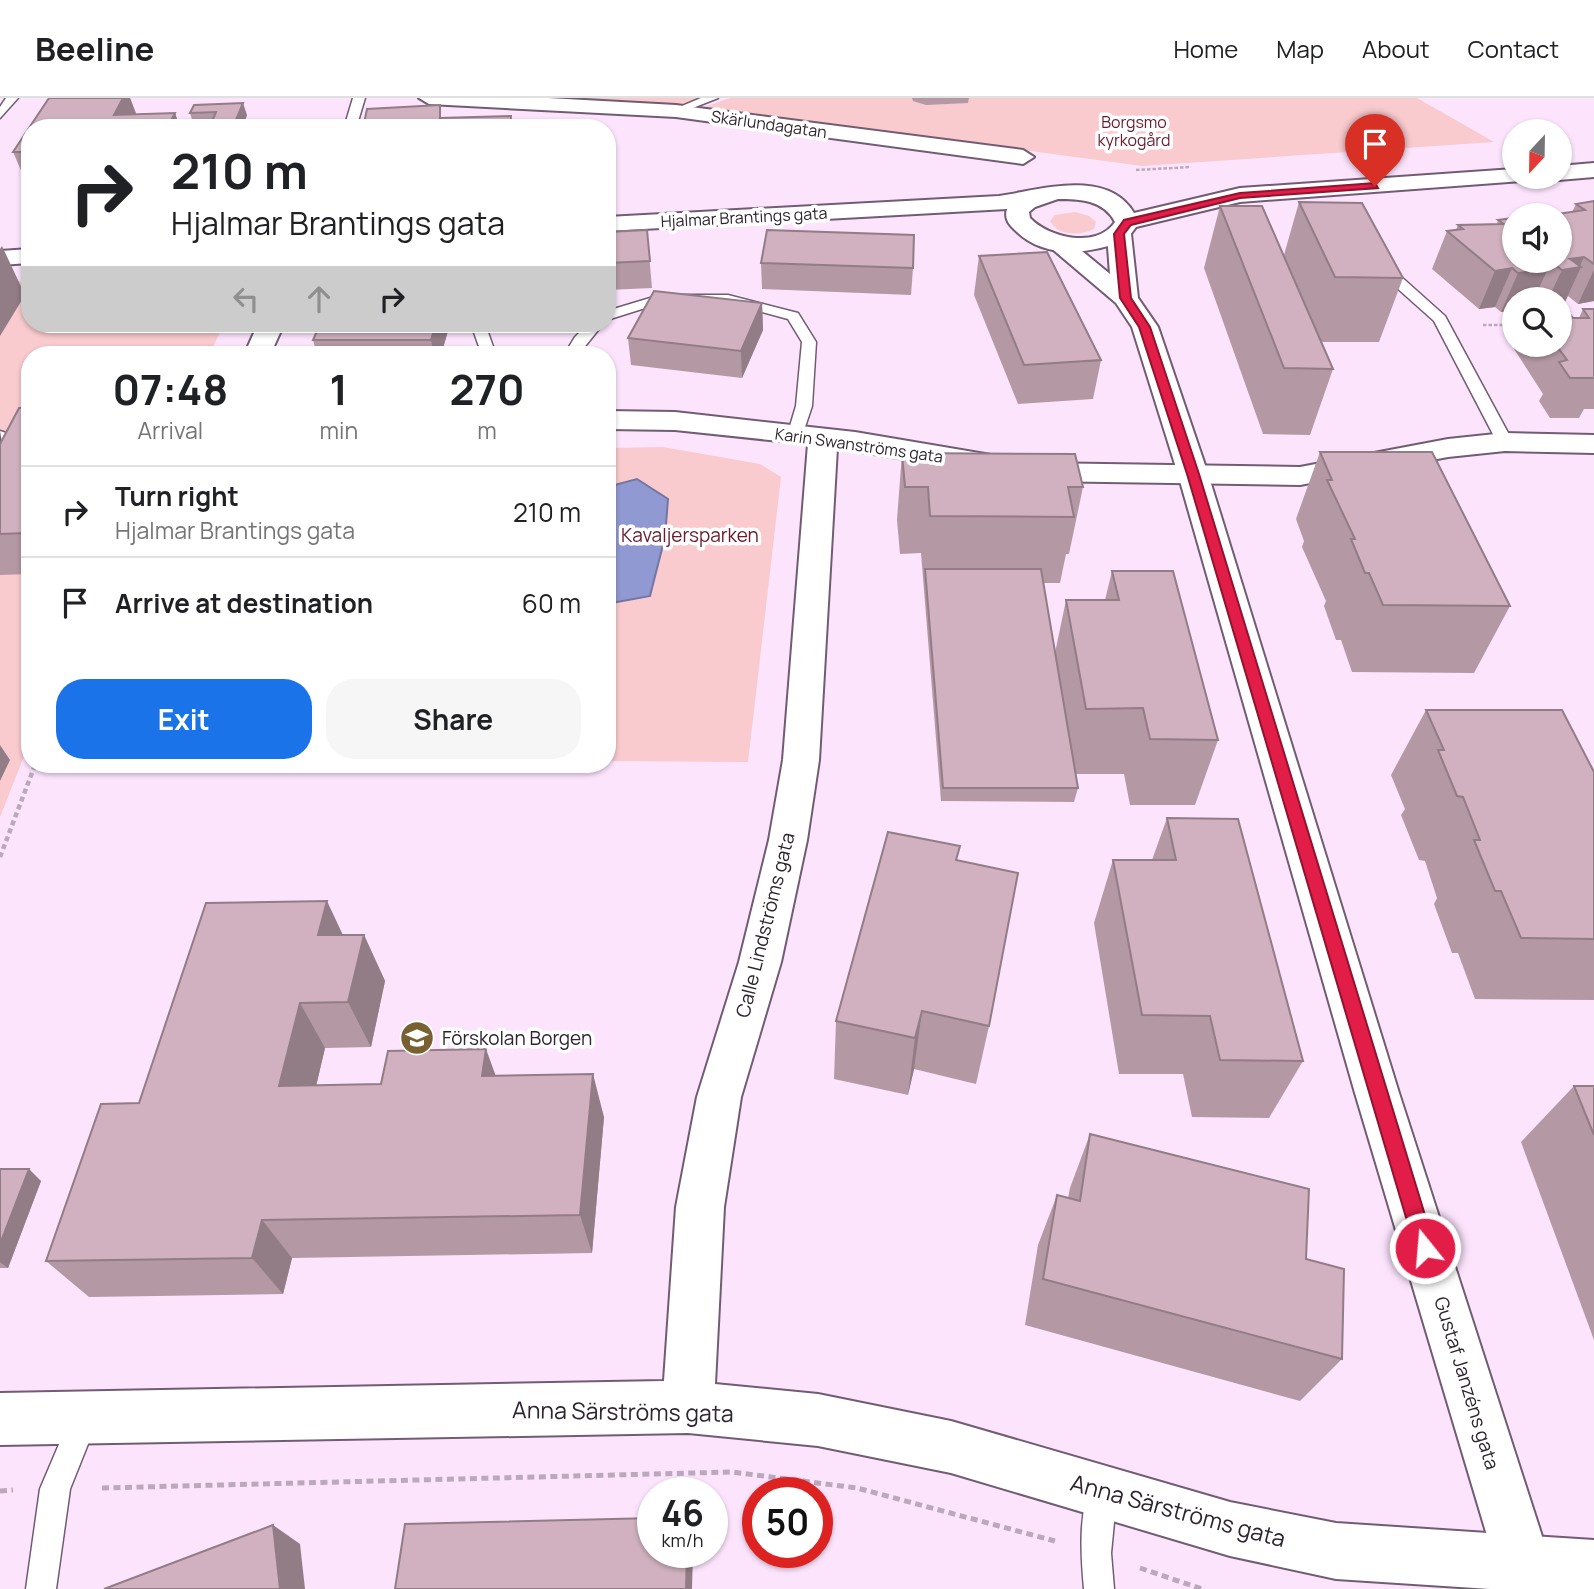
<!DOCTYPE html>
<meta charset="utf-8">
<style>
:root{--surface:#fff;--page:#f6f6f6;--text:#202124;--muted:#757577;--line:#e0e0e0;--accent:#1a73e8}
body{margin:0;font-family:Manrope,sans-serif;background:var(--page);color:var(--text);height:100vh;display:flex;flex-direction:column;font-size:26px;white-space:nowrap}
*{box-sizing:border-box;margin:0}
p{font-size:23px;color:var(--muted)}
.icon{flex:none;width:38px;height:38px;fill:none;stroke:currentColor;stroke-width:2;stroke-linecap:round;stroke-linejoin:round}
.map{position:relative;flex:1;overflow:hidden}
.drawer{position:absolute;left:21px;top:248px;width:595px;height:427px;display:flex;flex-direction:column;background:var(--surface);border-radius:28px;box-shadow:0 2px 5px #0004}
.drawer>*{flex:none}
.guide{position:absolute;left:21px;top:21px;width:595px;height:214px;border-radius:28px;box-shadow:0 2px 5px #0004;background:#fff;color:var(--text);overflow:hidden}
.needle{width:46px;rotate:202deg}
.buttons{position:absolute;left:1502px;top:21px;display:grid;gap:14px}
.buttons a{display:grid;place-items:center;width:70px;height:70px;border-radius:50%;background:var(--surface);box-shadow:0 2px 5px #0004;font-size:35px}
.speed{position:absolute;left:637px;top:1379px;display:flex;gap:14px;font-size:35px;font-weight:700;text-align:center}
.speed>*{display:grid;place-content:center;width:91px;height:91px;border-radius:50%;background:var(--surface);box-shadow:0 2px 5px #0004;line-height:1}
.speed small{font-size:18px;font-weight:400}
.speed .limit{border:10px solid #d22;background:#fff;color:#111}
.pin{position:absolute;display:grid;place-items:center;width:60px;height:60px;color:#fff;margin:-72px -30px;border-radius:50% 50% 50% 0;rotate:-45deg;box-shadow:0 0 7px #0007}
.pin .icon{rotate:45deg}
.me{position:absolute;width:77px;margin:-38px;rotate:343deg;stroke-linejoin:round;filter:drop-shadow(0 0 5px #0008)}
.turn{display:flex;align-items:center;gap:24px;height:147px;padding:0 35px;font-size:32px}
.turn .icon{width:91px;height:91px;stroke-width:2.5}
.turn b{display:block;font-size:49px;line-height:60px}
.lanes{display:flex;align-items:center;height:66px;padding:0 35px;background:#0003;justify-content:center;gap:35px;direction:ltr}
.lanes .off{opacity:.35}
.eta{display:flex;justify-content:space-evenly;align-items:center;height:119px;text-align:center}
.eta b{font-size:42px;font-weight:700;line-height:49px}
.button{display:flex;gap:14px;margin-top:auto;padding:14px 35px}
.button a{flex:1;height:80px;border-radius:28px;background:var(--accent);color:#fff;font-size:28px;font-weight:700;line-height:80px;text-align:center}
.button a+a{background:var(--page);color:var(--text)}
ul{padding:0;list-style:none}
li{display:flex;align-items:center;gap:21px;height:91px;padding:0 35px;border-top:2px solid var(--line)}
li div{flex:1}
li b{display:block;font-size:26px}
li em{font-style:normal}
header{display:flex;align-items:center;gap:42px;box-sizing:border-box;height:98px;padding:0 35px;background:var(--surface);border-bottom:2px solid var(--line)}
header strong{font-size:33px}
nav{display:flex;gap:38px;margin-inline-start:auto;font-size:24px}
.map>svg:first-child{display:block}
.green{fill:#f9cace}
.water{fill:#9099d1;stroke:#7376a0;stroke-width:2}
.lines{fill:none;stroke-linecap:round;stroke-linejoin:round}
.service-casing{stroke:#715c72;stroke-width:3}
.minor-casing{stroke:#715c72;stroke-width:4}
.tertiary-casing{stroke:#715c72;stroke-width:4}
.secondary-casing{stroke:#715c72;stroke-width:4}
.path-far2{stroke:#bba8bc;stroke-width:2.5;stroke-dasharray:3.5 2;stroke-linecap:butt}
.path-far1{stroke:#bba8bc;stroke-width:4.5;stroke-dasharray:5 3.5;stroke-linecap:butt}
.path{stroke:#bba8bc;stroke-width:5;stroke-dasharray:7 4.5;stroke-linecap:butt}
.service{fill:#fff;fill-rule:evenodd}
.minor{fill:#fff;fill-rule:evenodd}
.tertiary{fill:#fff;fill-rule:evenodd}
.secondary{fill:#fff;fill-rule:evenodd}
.wall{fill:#b498a4}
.shaded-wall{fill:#927c86}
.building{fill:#d1b1bf;stroke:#927c86;stroke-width:2}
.route{fill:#e11d48;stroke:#92132f;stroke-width:2}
.labels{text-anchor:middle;stroke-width:7;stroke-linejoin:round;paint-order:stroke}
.far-park-label{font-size:16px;fill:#6a1a2b;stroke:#fff}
.far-street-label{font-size:16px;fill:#2e252f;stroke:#fff}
.park-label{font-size:19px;fill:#6a1a2b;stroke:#fff}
.street-label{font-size:19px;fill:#2e252f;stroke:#fff}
.poi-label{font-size:19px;fill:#2e252f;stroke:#fff;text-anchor:start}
.near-street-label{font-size:23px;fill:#2e252f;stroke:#fff}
</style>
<header>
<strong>Beeline</strong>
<nav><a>Home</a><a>Map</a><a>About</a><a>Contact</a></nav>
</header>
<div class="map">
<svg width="1594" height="1491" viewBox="0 0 1594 1491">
<rect width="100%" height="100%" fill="#fce4fd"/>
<g class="green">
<polygon points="525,0 700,0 675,8"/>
<polygon points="730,0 1417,0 1494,44 1142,68 705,9"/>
<path d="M1075,114l14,4 7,6 -2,7c-15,7 -36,7 -44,-8l5,-6z"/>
<polygon points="30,183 30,226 224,226 209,257 30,257 30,643 0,719 0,184"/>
<polygon points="663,349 760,366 781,379 748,664 607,663 607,350"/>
</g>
<polygon class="water" points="637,381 668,401 665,439 650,498 612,505 607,503 607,389"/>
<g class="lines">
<g class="service-casing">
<g id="service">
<polygon points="6,0 18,0 0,20 0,9"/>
<polygon points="353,0 365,0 356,30 344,30"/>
<polygon points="701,0 718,0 680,15 670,13"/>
<polygon points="1378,167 1388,167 1445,218 1513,344 1511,347 1499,347 1497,344 1434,223 1378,173"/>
<polygon points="660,197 728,197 798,215 816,244 812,308 801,341 795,343 787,338 796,308 802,244 788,221 728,205 661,205 607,222 607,213"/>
<polygon points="471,226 485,226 496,257 482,257"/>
<polygon points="588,226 603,226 578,257 564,257 575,239"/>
<polygon points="0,333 6,335 19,351 6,373 0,375 3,351"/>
<polygon points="84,1307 94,1311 98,1321 70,1391 56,1491 26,1491 40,1391 74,1311"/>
<path d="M1102,1379l10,5 5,10 -6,61 3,36h-30c-3,-34 -6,-75 8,-107z"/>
</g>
</g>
<g class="minor-casing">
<g id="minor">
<polygon points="419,0 548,0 676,7 1023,52 1034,59 1023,66 676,19 429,6"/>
<polygon points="258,226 284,226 270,257 244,257"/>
<polygon points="607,313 675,314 855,334 1038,365 1300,369 1448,341 1505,335 1594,337 1594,355 1505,353 1448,359 1300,387 1038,383 837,350 819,662 807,742 781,864 741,999 724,1109 715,1286 818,1296 951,1323 1230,1404 1336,1425 1594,1442 1594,1491 1490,1491 1336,1481 1230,1458 951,1375 818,1348 688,1335 0,1347 0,1295 664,1283 676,1109 697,999 739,864 769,742 783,662 808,346 675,332 607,331"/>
</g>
</g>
<g class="tertiary-casing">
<g id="tertiary">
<polygon points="1594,65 1594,79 1559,82 1550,79 1559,79 1559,68"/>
<path d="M1514,71v8h11l-3,4 -282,21 -104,25 -9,12c-33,15 -81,21 -110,-7 -8,-7 -13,-13 -10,-23l-400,22v-14l392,-21c41,-6 108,-28 135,17l106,-25zM1058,101c22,0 46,1 57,23 -18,27 -66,16 -85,-4l-1,-6 6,-5z"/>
<polygon points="30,151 30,165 0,167 0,153"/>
</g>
</g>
<g class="secondary-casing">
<polygon id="secondary" points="1119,129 1127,131 1131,136 1138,200 1158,229 1208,376 1399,995 1559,1491 1503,1491 1355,995 1178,376 1132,229 1116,205 1044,144 1047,139 1065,139 1110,176 1107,136 1111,131"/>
</g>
<g class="path-far2">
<polyline points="1136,72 1191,69"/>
<polyline points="1559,225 1594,219"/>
<polyline points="1483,227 1514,227"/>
</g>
<polyline class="path-far1" points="0,759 35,667"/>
<g class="path">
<polyline points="102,1390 732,1374 857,1390 1055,1443"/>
<polyline points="0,1393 13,1392"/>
<polyline points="1140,1470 1202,1491"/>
</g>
<use href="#service" class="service"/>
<use href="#minor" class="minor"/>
<use href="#tertiary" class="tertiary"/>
<use href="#secondary" class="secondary"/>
</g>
<g class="wall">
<polygon points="49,0 130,0 136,16 175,15 180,30 30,30 29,91 13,54"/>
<polygon points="912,0 969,0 968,5 926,7 913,3"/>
<polygon points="194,7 247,17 242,30 211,30 211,27 194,28 190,15"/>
<polygon points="1594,103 1594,203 1578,206 1568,198 1563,208 1559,208 1559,201 1514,201 1514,212 1501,214 1495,209 1479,211 1432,171 1447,133 1456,132 1458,127 1497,126 1498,122 1559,163 1559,117 1558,117 1558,116 1572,114 1576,106"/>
<polygon points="1299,104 1403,180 1379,244 1321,244 1333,271 1310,337 1263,336 1204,170 1220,108 1284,157"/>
<polygon points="647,132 652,190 607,192 607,134"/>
<polygon points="979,158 1101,262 1093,301 1018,306 974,197"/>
<polygon points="761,165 913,170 911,197 762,191"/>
<polygon points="762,205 763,232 742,280 631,267 628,240"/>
<polygon points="1583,211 1594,211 1594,311 1584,311 1579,320 1550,320 1539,303 1543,296 1514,251 1516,247 1556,247 1573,220 1579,220"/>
<polygon points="320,226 450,226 441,257 317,257 313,242"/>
<polygon points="30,310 30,476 0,477 0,346"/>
<polygon points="1320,354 1510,508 1474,575 1352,574 1341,542 1336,542 1324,508 1326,503 1302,449 1304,443 1296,421"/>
<polygon points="902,355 1083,389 1069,456 1066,456 1060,485 1043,485 1055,555 1066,502 1105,502 1112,473 1218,642 1195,707 1130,707 1124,676 1075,676 1078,690 1074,704 941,703 921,455 900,456 897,422"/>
<polygon points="1426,612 1594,674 1594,902 1475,901 1458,855 1452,855 1434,806 1437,800 1425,763 1419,762 1401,717 1405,711 1391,677"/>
<polygon points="1167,720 1303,963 1269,1020 1192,1019 1183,976 1119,976 1094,825 1113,762 1152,762"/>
<polygon points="958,763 989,928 976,986 914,971 908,997 834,981 836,923"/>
<polygon points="343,837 364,837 385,883 371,949 325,950 316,988 381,986 495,977 604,1019 592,1155 292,1160 283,1196 89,1199 46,1163 139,1005"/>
<polygon points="1574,988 1594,988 1594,1242 1521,1044"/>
<polygon points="1090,1036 1306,1161 1342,1261 1300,1303 1025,1227 1038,1147 1057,1097 1068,1100 1070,1090"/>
<polygon points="0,1071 41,1083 8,1170 0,1170"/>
</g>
<g class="shaded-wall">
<polygon points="123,0 130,0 141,28 114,17"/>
<polygon points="243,5 247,17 242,30 234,30 234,27"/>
<polygon points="175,15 180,30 167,30"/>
<polygon points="2,148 25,197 0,238 0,151"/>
<polygon points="1584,159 1579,170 1581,169 1563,208 1559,208 1559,201 1548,201 1562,172 1570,161"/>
<polygon points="1551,164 1534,201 1514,201 1514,212 1501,214 1518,175 1529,168"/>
<polygon points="1512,170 1495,209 1479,211 1495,173"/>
<polygon points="1594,172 1594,203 1578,206"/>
<polygon points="762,205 763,232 742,280 741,253"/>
<polygon points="436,226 450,226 441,257 434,257 431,242"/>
<polygon points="0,647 10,662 0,683"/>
<polygon points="327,803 349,850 318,837"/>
<polygon points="364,837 385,883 371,949 348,904"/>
<polygon points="300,905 325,950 306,1031 279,988"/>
<polygon points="922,913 914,971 908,997 915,940"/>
<polygon points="486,951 502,995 482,978"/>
<polygon points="593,976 604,1019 592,1155 580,1117"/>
<polygon points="29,1071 41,1083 8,1170 0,1164 0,1146"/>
<polygon points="262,1122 292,1160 283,1196 252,1160"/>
<polygon points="273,1427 300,1446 305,1491 280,1491"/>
<polygon points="687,1454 693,1454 692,1491 686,1491"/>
</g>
<g class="building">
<polygon points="49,0 123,0 114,17 175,15 167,30 30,30 30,54 13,54"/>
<polygon points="243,5 234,27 210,28 216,14 190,15 194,7"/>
<polygon points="440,7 440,20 511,18 510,30 363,30 367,11"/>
<polygon points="1594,103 1594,166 1584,159 1570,161 1581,169 1562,172 1551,164 1529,168 1536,173 1518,175 1512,170 1495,173 1447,133 1463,131 1458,127 1504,126 1498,122 1514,120 1514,163 1559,163 1559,122 1565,121 1558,116 1585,112 1576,106"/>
<polygon points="1299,104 1362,105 1403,180 1335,179"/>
<polygon points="1220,108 1262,108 1333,271 1284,270"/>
<polygon points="647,132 650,163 607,165 607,134"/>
<polygon points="767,132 914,137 913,170 761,165"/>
<polygon points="1047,154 1101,262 1024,267 979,158"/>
<polygon points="654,193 762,205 741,253 628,240"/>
<polygon points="1583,211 1594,211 1594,280 1570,280 1559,264 1567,262 1556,247 1559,247 1559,212 1567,212 1573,220 1589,220"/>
<polygon points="320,226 436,226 431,242 313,242"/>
<polygon points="125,255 124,257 62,257 63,256"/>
<polygon points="19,310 30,310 30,431 28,435 0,436 0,346"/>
<polygon points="1320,354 1432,354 1510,508 1383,507 1369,475 1365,475 1351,441 1355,441 1327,382 1332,382"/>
<polygon points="902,355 1075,356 1083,389 1068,389 1074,419 930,418 928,389 905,389"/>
<polygon points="925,471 1041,471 1078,690 943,690"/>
<polygon points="1112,473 1173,473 1218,642 1150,641 1143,610 1086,611 1066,502 1119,502"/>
<polygon points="1426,612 1562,612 1594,674 1594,841 1521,840 1501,793 1495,793 1474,742 1480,742 1463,699 1457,698 1438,652 1444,652"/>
<polygon points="1167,720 1238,721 1303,963 1220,962 1210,918 1142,917 1113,762 1176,762"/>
<polygon points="888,734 960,748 956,762 1018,775 989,928 922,913 915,940 836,923"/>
<polygon points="327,803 318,837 364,837 348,904 300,905 279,988 381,986 388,953 486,951 482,978 593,976 580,1117 262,1122 252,1160 46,1163 101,1006 139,1005 206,805"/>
<polygon points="1574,988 1594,988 1594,1037"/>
<polygon points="1090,1036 1309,1091 1306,1161 1344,1171 1342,1261 1043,1181 1057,1097 1080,1103"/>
<polygon points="0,1071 29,1071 0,1146"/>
<polygon points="653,1420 653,1454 687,1454 686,1491 395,1491 405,1426"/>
<polygon points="273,1427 280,1491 104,1491"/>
</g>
<polygon class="route" points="1375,85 1378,90 1240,100 1131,127 1124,136 1131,200 1150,229 1199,376 1435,1150 1432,1157 1425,1160 1418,1157 1415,1150 1187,376 1139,229 1120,200 1114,136 1124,122 1240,95"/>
<defs>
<g id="school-disc" transform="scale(1.75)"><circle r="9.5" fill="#786031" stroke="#fff"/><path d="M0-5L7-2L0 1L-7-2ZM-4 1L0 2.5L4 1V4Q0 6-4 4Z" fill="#fff"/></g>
</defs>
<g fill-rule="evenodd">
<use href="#school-disc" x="417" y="940"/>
</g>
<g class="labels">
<g class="far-park-label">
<text x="1134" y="30">Borgsmo<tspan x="1134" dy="18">kyrkogård</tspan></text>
</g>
<g class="far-street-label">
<text transform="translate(769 26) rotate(8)" y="6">Skärlundagatan</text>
<text transform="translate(744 119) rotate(-3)" y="6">Hjalmar Brantings gata</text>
<text transform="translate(859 347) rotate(8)" y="6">Karin Swanströms gata</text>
</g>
<g class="park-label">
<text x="690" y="444">Kavaljersparken</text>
</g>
<g class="street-label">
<text transform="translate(765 827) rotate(-76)" y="7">Calle Lindströms gata</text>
<text transform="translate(1467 1285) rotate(73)" y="7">Gustaf Janzéns gata</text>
</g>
<g class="poi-label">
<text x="442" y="947">Förskolan Borgen</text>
</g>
<g class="near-street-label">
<text transform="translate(623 1314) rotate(1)" y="8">Anna Särströms gata</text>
<text transform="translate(1178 1413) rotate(15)" y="8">Anna Särströms gata</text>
</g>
</g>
</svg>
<div class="buttons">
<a><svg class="needle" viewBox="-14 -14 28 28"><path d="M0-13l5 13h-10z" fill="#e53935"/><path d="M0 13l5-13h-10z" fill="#757577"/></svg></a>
<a><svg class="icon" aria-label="sound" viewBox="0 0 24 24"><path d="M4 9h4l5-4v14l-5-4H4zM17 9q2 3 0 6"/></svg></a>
<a><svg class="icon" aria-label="search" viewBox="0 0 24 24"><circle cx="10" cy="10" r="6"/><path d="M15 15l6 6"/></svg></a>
</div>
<div class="speed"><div>46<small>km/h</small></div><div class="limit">50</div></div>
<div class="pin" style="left:1375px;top:88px;background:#d93025"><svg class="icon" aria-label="arrive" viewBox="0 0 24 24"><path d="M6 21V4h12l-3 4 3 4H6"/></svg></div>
<svg class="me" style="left:1425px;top:1150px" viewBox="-20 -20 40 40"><circle r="17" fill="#e11d48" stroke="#fff" stroke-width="3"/><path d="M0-11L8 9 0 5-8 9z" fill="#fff"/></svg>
<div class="guide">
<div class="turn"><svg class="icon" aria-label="right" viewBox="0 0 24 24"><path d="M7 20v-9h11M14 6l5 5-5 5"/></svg><div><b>210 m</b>Hjalmar Brantings gata</div></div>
<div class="lanes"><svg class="icon off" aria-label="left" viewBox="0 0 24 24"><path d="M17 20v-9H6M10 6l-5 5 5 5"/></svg><svg class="icon off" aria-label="ahead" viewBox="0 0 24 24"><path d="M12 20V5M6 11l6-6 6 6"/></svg><svg class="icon" aria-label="right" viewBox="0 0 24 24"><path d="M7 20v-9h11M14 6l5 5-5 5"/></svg></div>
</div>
<section class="drawer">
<div class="eta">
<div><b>07:48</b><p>Arrival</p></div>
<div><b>1</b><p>min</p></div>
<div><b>270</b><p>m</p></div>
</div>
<ul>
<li><svg class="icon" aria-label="right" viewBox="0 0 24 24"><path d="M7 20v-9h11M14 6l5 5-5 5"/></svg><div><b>Turn right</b><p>Hjalmar Brantings gata</p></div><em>210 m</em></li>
<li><svg class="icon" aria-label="arrive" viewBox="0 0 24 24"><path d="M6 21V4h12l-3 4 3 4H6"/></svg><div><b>Arrive at destination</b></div><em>60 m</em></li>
</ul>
<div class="button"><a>Exit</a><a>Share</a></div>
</section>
</div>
